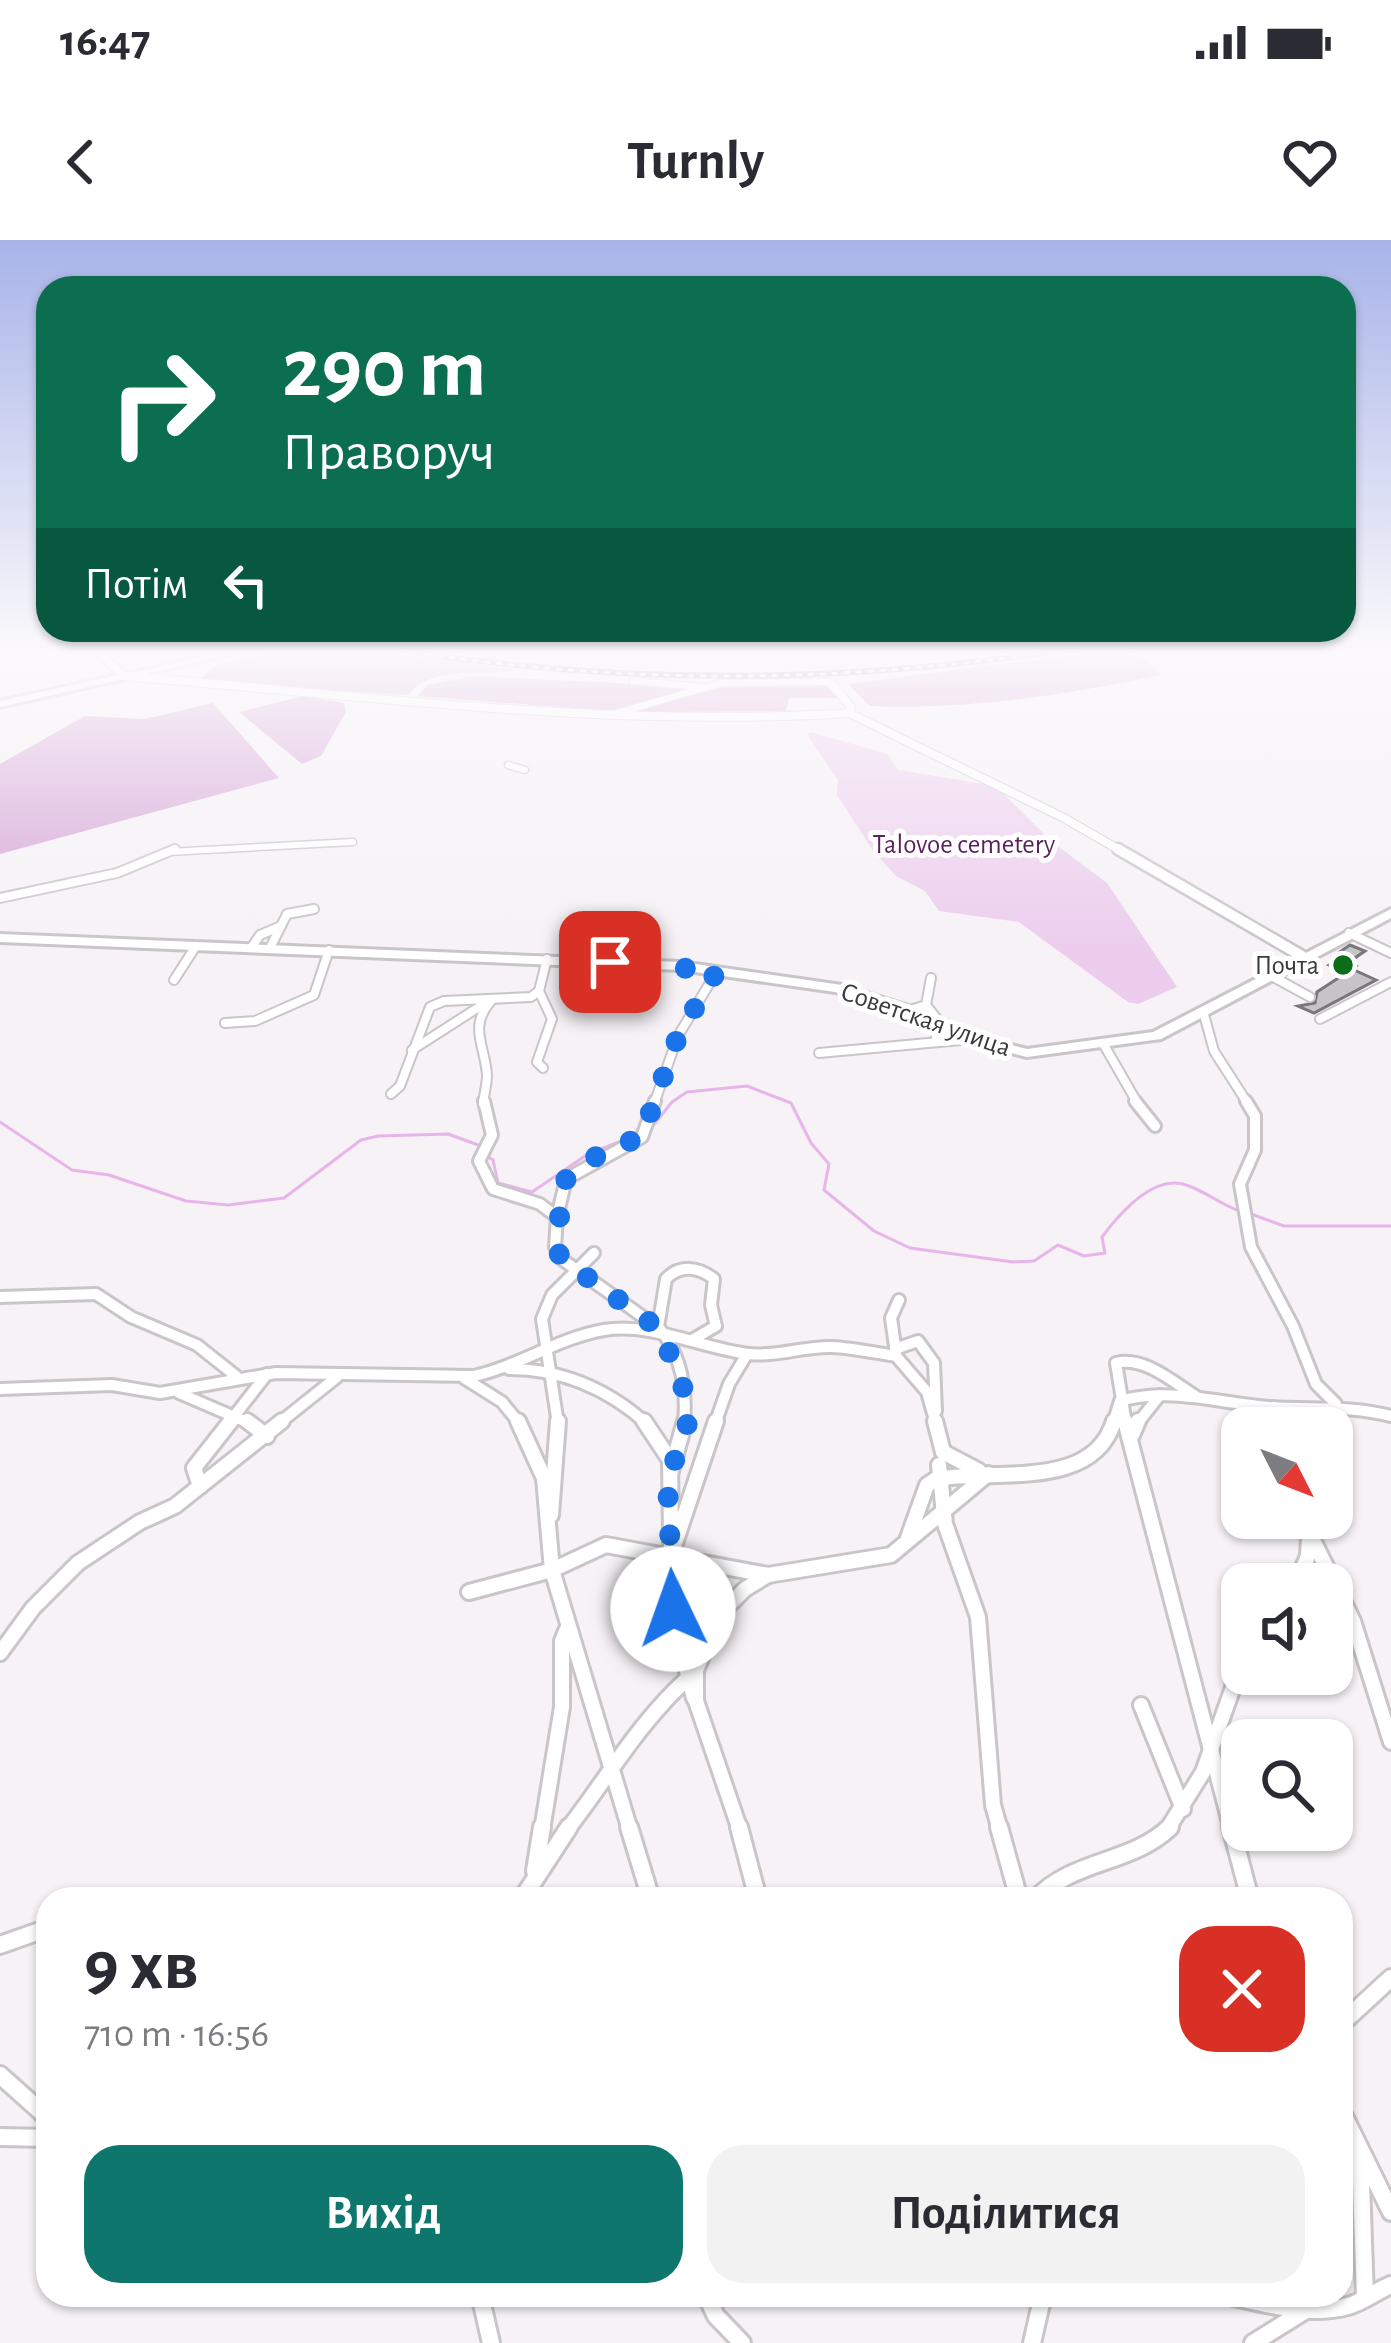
<!DOCTYPE html>
<html lang="uk">
<meta charset="utf-8">
<style>
:root{--surface:#fff;--page:#f2f2f3;--text:#2b2b33;--muted:#7c7c81;--accent:#0f766e}
body{margin:0;font-family:"Alegreya Sans",sans-serif;background:var(--page);color:var(--text);height:100vh;display:flex;flex-direction:column;font-size:45px;white-space:nowrap}
*{box-sizing:border-box;margin:0}
p{font-size:39px;color:var(--muted)}
.icon{flex:none;width:66px;height:66px;fill:none;stroke:currentColor;stroke-width:2;stroke-linecap:round;stroke-linejoin:round}
.map{position:relative;flex:1;overflow:hidden}
.panel{position:absolute;left:36px;top:1647px;width:1317px;height:420px;display:flex;flex-direction:column;background:var(--surface);border-radius:36px;box-shadow:0 3px 9px #0004}
.panel>*{flex:none}
.top-card{position:absolute;left:36px;top:36px;width:1320px;height:366px;border-radius:36px;box-shadow:0 3px 9px #0004;background:#0b6e4f;color:#fff;overflow:hidden}
.needle{width:78px;rotate:132deg}
.fabs{position:absolute;left:1221px;top:1167px;display:grid;gap:24px}
.fabs a{display:grid;place-items:center;width:132px;height:132px;border-radius:24px;background:var(--surface);box-shadow:0 3px 9px #0004;font-size:60px}
.pin{position:absolute;display:grid;place-items:center;width:102px;height:102px;color:#fff;margin:-51px;border-radius:24px;box-shadow:0 6px 18px #0006}
.me{position:absolute;width:132px;margin:-66px;rotate:357deg;stroke-linejoin:round;filter:drop-shadow(0 0 9px #0008)}
.turn{display:flex;align-items:center;gap:42px;height:252px;padding:0 48px;font-size:54px}
.turn .icon{width:156px;height:156px;stroke-width:2.5}
.turn b{display:block;font-size:84px;line-height:102px}
.then{display:flex;align-items:center;height:114px;padding:0 48px;background:#0003;gap:24px;font-size:45px}
.round{display:grid;place-items:center;flex:none;width:126px;height:126px;border-radius:36px;background:var(--page)}
.head{display:flex;align-items:center;justify-content:space-between;height:204px;padding:0 48px}
h1{font-size:72px;font-weight:700;line-height:90px}
.primary-button{display:flex;gap:24px;margin-top:auto;padding:24px 48px}
.primary-button a{flex:1;height:138px;border-radius:36px;background:var(--accent);color:#fff;font-size:48px;font-weight:700;line-height:138px;text-align:center}
.primary-button a+a{background:var(--page);color:var(--text)}
.status{display:flex;justify-content:space-between;align-items:center;height:84px;padding:0 60px;background:var(--surface);direction:ltr}
.status svg{height:33px;fill:currentColor}
header{display:flex;justify-content:space-between;align-items:center;height:156px;padding:0 48px;background:var(--surface);font-size:54px;font-weight:700}
.map>svg:first-child{display:block}
.green{fill:#eccded}
.forest{fill:#d4a3d6}
.lines{fill:none;stroke-linecap:round;stroke-linejoin:round}
.stream{stroke:#e8b5ea;stroke-width:3}
.building{fill:#c7c4c7;stroke:#7a777a;stroke-width:3}
.minor-far4-casing{stroke:#c9c5c9;stroke-width:9}
.minor-far3-casing{stroke:#c9c5c9;stroke-width:12}
.minor-far2-casing{stroke:#c9c5c9;stroke-width:16}
.minor-far1-casing{stroke:#c9c5c9;stroke-width:20}
.minor-casing{stroke:#c9c5c9;stroke-width:22}
.tertiary-far1-casing{stroke:#c9c5c9;stroke-width:10}
.tertiary-casing{stroke:#c9c5c9;stroke-width:15}
.secondary-casing{stroke:#c9c5c9;stroke-width:6}
.minor-far4{stroke:#fff;stroke-width:6}
.minor-far3{stroke:#fff;stroke-width:8}
.minor-far2{stroke:#fff;stroke-width:10}
.minor-far1{stroke:#fff;stroke-width:14}
.minor{stroke:#fff;stroke-width:16}
.tertiary-far1{stroke:#fff;stroke-width:8}
.tertiary{stroke:#fff;stroke-width:10}
.secondary{fill:#fff;fill-rule:evenodd}
.rail-casing{stroke:#6e6b6e;stroke-width:6}
.rail{stroke:#fff;stroke-width:3;stroke-dasharray:6;stroke-linecap:butt}
.route{stroke:#1a73e8;stroke-width:21;stroke-dasharray:0 37.8}
.poi-dot{fill:#0d6c18;stroke:#fff;stroke-width:4.5}
.labels{text-anchor:middle;stroke-width:10;stroke-linejoin:round;paint-order:stroke}
.far-park-label{font-size:27px;fill:#591f5e;stroke:#fff}
.far-poi-label{font-size:27px;fill:#3b393b;stroke:#fff;text-anchor:end}
.far-street-label{font-size:27px;fill:#3b393b;stroke:#fff}
</style>
<div class="status"><b>16:47</b><svg viewBox="0 0 49 12"><path d="M0 12V9h3v3zM5 12V6h3v6zM10 12V3h3v9zM15 12V0h3v12zM26 1h20v11H26zM47 4h2v5h-2z"/></svg></div>
<header><svg class="icon" aria-label="back" viewBox="0 0 24 24"><path d="M15 5l-7 7 7 7"/></svg>Turnly<svg class="icon" aria-label="heart" viewBox="0 0 24 24"><path d="M12 20l-8-8c-3-5 5-10 8-4 3-6 11-1 8 4z"/></svg></header>
<div class="map">
<svg width="1391" height="2103" viewBox="0 0 1391 2103">
<rect width="100%" height="100%" fill="#f6f2f6"/>
<polygon class="green" points="810,492 888,514 898,530 996,546 1051,601 1107,643 1177,747 1138,764 1128,762 1019,682 939,671 925,651 896,636 874,612 837,555 838,540 807,495"/>
<g class="forest">
<path d="M274,412h108l138,18c-34,7 -86,-7 -112,25l-210,-14 17,-15z"/>
<path d="M1094,412c30,0 48,-1 67,23 -97,20 -192,35 -291,31l-22,-22z"/>
<polygon points="474,436 699,447 611,471 418,456 427,445"/>
<polygon points="825,444 840,458 789,458 786,471 624,472 724,445"/>
<polygon points="303,456 344,463 346,472 321,516 302,524 239,472"/>
<polygon points="213,463 279,538 0,614 0,524 85,476 145,479"/>
</g>
<g class="lines">
<g class="stream">
<polyline points="0,882 72,930 109,935 186,961 228,965 284,958 361,900 378,896 448,894 481,906"/>
<path d="M647,893l25,-31 15,-10 60,-6 44,17 20,40 18,21 -5,26 50,41 36,17 103,14 21,-1 24,-16 26,11 21,-3 -3,-16c18,-24 53,-65 87,-51 19,7 34,20 53,26"/>
<polyline points="487,916 493,920 498,943 532,952 588,914 637,895"/>
<polyline points="1251,974 1284,986 1391,986"/>
</g>
</g>
<polygon class="building" points="1350,705 1365,711 1349,722 1356,726 1352,729 1376,740 1314,773 1298,766 1315,763 1317,752 1346,733 1329,725 1347,713 1341,711"/>
<g class="lines">
<g class="minor-far4-casing">
<g id="minor-far4">
<polyline points="633,441 705,447"/>
<polyline points="610,475 721,443 830,442"/>
<polyline points="508,525 525,530"/>
<polyline points="168,612 353,602"/>
</g>
</g>
<g class="minor-far3-casing">
<g id="minor-far3">
<polyline points="0,658 117,633 175,609"/>
<polyline points="1349,693 1391,713"/>
<polyline points="251,708 260,695 281,686"/>
<polyline points="270,708 287,674 314,669"/>
<polyline points="1268,734 1310,757"/>
<polyline points="174,740 196,706"/>
<polyline points="539,751 552,779 537,822 543,828"/>
<polyline points="926,765 941,784 936,797"/>
<polyline points="910,770 926,765 931,738"/>
<polyline points="1203,771 1214,811 1248,864"/>
<polyline points="1320,779 1391,742"/>
<polyline points="225,783 255,781 314,755 329,710"/>
<polyline points="1104,805 1138,864"/>
<polyline points="412,810 482,765"/>
<polyline points="819,813 972,799"/>
<polyline points="391,854 400,846 430,767 444,761 531,757 539,751 547,719"/>
<path d="M483,864c1,-9 4,-20 4,-29 -2,-30 -19,-48 4,-74"/>
<polyline points="654,864 678,796 717,731"/>
</g>
</g>
<g class="minor-far2-casing">
<g id="minor-far2">
<path d="M484,861l8,34 -13,26 14,28 47,15 17,13 -2,30 5,11 100,71c22,28 27,60 24,95"/>
<polyline points="1135,861 1155,886"/>
<polyline points="1246,861 1255,876 1255,910 1240,944 1251,1007 1293,1086 1316,1144 1336,1164"/>
<polyline points="557,977 566,939 642,897 655,861"/>
<polyline points="0,1057 96,1054 131,1077 197,1105 236,1136"/>
<path d="M658,1087l8,-48c14,-15 33,-12 48,0l-3,26 5,21 -24,14"/>
<polyline points="895,1109 918,1101 934,1123 936,1171"/>
<polyline points="896,1113 891,1078 899,1060"/>
<path d="M509,1129c52,0 99,20 138,55"/>
<polyline points="464,1138 502,1162 520,1184"/>
<path d="M0,1149l112,-4 48,8 116,-20 198,3c45,-10 84,-38 130,-46 48,-8 99,19 145,24 29,3 55,-8 83,-7 21,1 43,6 64,9l31,36 9,32"/>
<polyline points="179,1153 251,1184"/>
<polyline points="228,1184 267,1134"/>
<polyline points="278,1184 337,1137"/>
<polyline points="558,1184 542,1079 552,1055 594,1013"/>
<polyline points="715,1184 729,1144 747,1114"/>
<path d="M1113,1184l7,-23c51,-14 98,2 149,6 42,3 81,-2 122,9"/>
<path d="M1126,1184l-10,-61c28,-7 57,19 81,34"/>
<polyline points="1137,1184 1160,1155"/>
<polyline points="1265,1184 1265,1173 1274,1167"/>
</g>
</g>
<g class="minor-far1-casing">
<g id="minor-far1">
<polyline points="247,1181 267,1196"/>
<polyline points="644,1181 670,1220 672,1373 694,1458"/>
<polyline points="935,1181 943,1212"/>
<polyline points="1125,1181 1232,1590"/>
<polyline points="1265,1181 1265,1188"/>
<polyline points="1132,1195 1138,1181"/>
<polyline points="943,1212 979,1231"/>
<polyline points="939,1225 945,1284 978,1377 993,1565 1000,1590"/>
<polyline points="671,1231 685,1181"/>
<polyline points="200,1246 194,1228 231,1181"/>
<polyline points="551,1275 558,1181"/>
<polyline points="1302,1278 1353,1381 1391,1502"/>
<path d="M908,1298l19,-53 9,-6c56,-11 157,13 178,-58"/>
<polyline points="672,1312 716,1181"/>
<polyline points="1296,1344 1308,1316 1309,1296"/>
<polyline points="469,1352 552,1330 544,1238 518,1181"/>
<polyline points="0,1413 33,1368 78,1323 140,1282 175,1266 282,1181"/>
<polyline points="1141,1465 1183,1569"/>
<polyline points="542,1590 562,1467 562,1401 567,1389"/>
<path d="M567,1590c41,-53 72,-108 122,-153"/>
<polyline points="630,1590 552,1330 606,1305 768,1335"/>
<polyline points="740,1590 696,1461 696,1430 720,1374 745,1349 768,1335 891,1315 988,1234"/>
<polyline points="1167,1590 1203,1532 1242,1422"/>
</g>
</g>
<g class="minor-casing">
<g id="minor">
<polyline points="629,1587 651,1659"/>
<polyline points="739,1587 758,1659"/>
<polyline points="999,1587 1019,1659"/>
<polyline points="1231,1587 1250,1659"/>
<polyline points="535,1631 542,1587"/>
<polyline points="522,1659 569,1587"/>
<path d="M1036,1659c37,-40 96,-35 134,-72"/>
<polyline points="0,1705 48,1688"/>
<polyline points="1341,1784 1391,1738"/>
<polyline points="0,1835 48,1878"/>
<polyline points="1341,1870 1391,1972"/>
<polyline points="0,1897 48,1898"/>
<polyline points="1360,1914 1365,2058"/>
<polyline points="480,2055 491,2103"/>
<polyline points="706,2055 716,2076 742,2103"/>
<path d="M1225,2055c39,8 83,22 123,11 15,-4 28,-15 43,-21"/>
<polyline points="1032,2103 1043,2055"/>
<polyline points="1253,2103 1306,2070"/>
</g>
</g>
<g class="tertiary-far1-casing">
<g id="tertiary-far1">
<path d="M124,436c241,20 483,52 725,37l2,-6 -21,-25"/>
<polyline points="849,473 1064,578 1123,612"/>
</g>
</g>
<g class="tertiary-casing">
<polyline id="tertiary" points="1118,609 1302,716"/>
</g>
<g class="secondary-casing">
<g id="secondary">
<polygon points="94,412 103,412 127,434 225,412 242,412 0,467 0,461 118,435"/>
<polygon points="1391,669 1391,678 1161,799 1027,817 967,802 918,778 835,752 681,730 0,702 0,694 681,722 842,745 928,772 977,796 1027,809 1153,792"/>
</g>
</g>
<use href="#minor-far4" class="minor-far4"/>
<use href="#minor-far3" class="minor-far3"/>
<use href="#minor-far2" class="minor-far2"/>
<use href="#minor-far1" class="minor-far1"/>
<use href="#minor" class="minor"/>
<use href="#tertiary-far1" class="tertiary-far1"/>
<use href="#tertiary" class="tertiary"/>
<use href="#secondary" class="secondary"/>
<g class="rail-casing">
<path id="rail" d="M413,412c214,33 424,31 638,0"/>
</g>
<use href="#rail" class="rail"/>
</g>
<linearGradient id="sky" x2="0" y2="1"><stop stop-color="#a8b4e9"/><stop offset="0.58" stop-color="#fbf9fb"/><stop offset="1" stop-color="#fbf9fb" stop-opacity="0"/></linearGradient>
<rect width="1391" height="707" fill="url(#sky)"/>
<g class="lines">
<polyline class="route" points="610,722 717,731 678,796 642,896 593,918 566,939 556,998 560,1018 658,1088 682,1141 688,1182 671,1231 668,1255 673,1369"/>
</g>
<circle class="poi-dot" cx="1343" cy="725" r="12"/>
<g class="labels">
<g class="far-park-label">
<text x="964" y="613">Talovoe cemetery</text>
</g>
<g class="far-poi-label">
<text x="1319" y="734">Почта</text>
</g>
<g class="far-street-label">
<text transform="translate(926 779) rotate(19)" y="9">Советская улица</text>
</g>
</g>
</svg>
<div class="fabs">
<a><svg class="needle" viewBox="-14 -14 28 28"><path d="M0-13l5 13h-10z" fill="#e53935"/><path d="M0 13l5-13h-10z" fill="#7c7c81"/></svg></a>
<a><svg class="icon" aria-label="sound" viewBox="0 0 24 24"><path d="M4 9h4l5-4v14l-5-4H4zM17 9q2 3 0 6"/></svg></a>
<a><svg class="icon" aria-label="search" viewBox="0 0 24 24"><circle cx="10" cy="10" r="6"/><path d="M15 15l6 6"/></svg></a>
</div>
<div class="pin" style="left:610px;top:722px;background:#d93025"><svg class="icon" aria-label="arrive" viewBox="0 0 24 24"><path d="M6 21V4h12l-3 4 3 4H6"/></svg></div>
<svg class="me" style="left:673px;top:1369px" viewBox="-20 -20 40 40"><circle r="19" fill="#fff"/><path d="M0-13L10 11 0 6-10 11z" fill="#1a73e8"/></svg>
<div class="top-card">
<div class="turn"><svg class="icon" aria-label="right" viewBox="0 0 24 24"><path d="M7 20v-9h11M14 6l5 5-5 5"/></svg><div><b>290 m</b>Праворуч</div></div>
<div class="then">Потім<svg class="icon" aria-label="left" viewBox="0 0 24 24"><path d="M17 20v-9H6M10 6l-5 5 5 5"/></svg></div>
</div>
<section class="panel">
<div class="head"><div><h1>9 хв</h1><p>710 m · 16:56</p></div><a class="round" style="background:#d93025;color:#fff"><svg class="icon" aria-label="close" viewBox="0 0 24 24"><path d="M6 6l12 12M18 6L6 18"/></svg></a></div>
<div class="primary-button"><a>Вихід</a><a>Поділитися</a></div>
</section>
</div>
